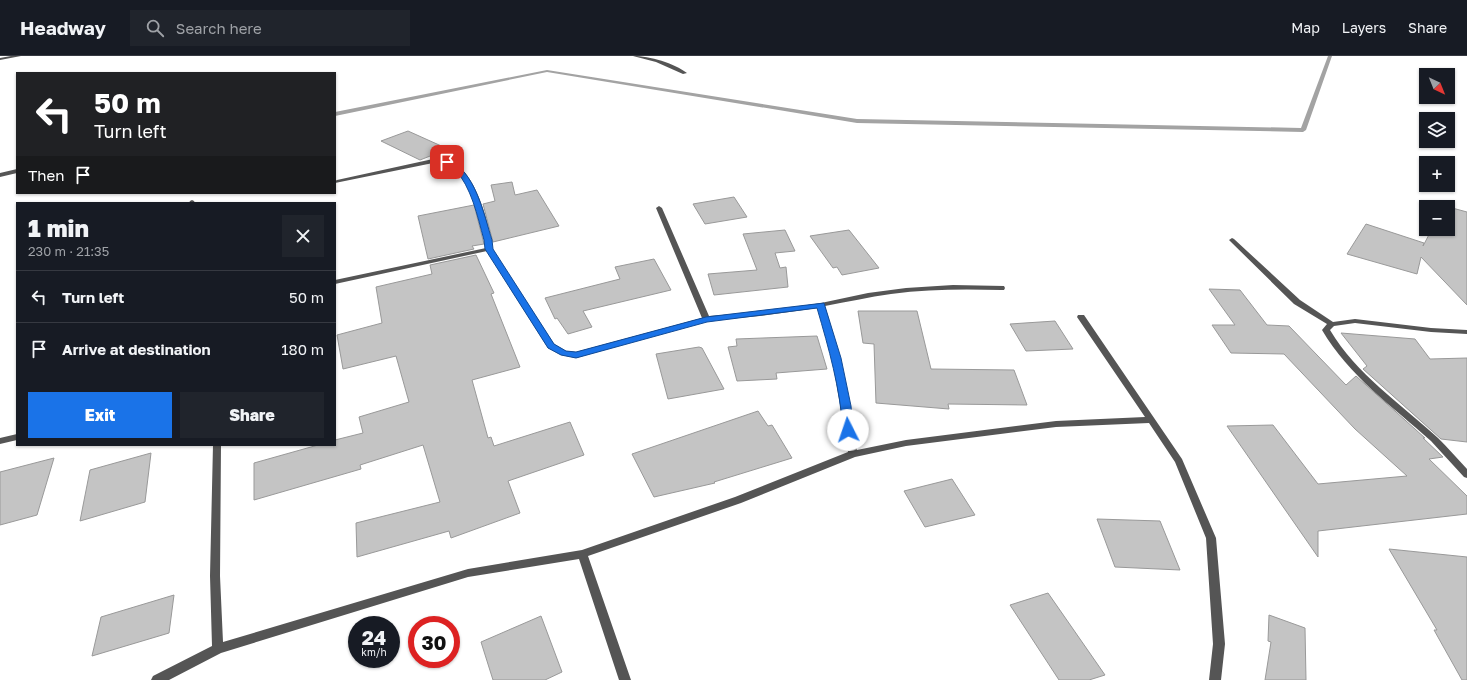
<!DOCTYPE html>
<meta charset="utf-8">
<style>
:root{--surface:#171b24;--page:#20242c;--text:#f1f3f6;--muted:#9ea1a6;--line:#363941;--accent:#1a73e8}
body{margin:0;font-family:"Golos Text",sans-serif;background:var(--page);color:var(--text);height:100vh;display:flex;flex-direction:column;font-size:15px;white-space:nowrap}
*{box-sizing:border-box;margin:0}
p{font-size:13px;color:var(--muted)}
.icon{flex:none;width:22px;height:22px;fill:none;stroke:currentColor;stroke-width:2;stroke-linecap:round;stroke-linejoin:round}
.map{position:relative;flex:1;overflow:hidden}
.details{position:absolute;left:16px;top:146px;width:320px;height:244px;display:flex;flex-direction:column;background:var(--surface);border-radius:0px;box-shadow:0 1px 3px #0004}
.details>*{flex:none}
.banner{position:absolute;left:16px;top:16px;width:320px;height:122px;border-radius:0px;box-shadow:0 1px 3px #0004;background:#202124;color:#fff;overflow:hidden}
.needle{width:26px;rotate:137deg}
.tools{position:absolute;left:1419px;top:12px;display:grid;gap:8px}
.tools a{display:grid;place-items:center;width:36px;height:36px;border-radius:0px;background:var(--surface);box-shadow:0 1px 3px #0004;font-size:20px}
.speed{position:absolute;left:348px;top:560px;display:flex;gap:8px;font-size:20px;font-weight:700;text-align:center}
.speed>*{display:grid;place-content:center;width:52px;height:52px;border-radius:50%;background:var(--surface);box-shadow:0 1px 3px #0004;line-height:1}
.speed small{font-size:10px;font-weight:400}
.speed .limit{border:6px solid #d22;background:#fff;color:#111}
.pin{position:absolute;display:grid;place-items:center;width:34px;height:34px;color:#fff;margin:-17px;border-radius:8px;box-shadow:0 2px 6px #0006}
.me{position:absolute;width:44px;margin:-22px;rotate:356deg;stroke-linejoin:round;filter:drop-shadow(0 0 3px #0008)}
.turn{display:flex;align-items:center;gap:14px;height:84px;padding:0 12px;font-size:18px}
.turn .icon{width:52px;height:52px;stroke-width:2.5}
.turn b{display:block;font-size:28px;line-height:34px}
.then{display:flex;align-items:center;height:38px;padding:0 12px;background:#0003;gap:8px;font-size:15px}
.round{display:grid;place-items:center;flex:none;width:42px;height:42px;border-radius:0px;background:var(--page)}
.headline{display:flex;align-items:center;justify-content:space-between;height:68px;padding:0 12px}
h1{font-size:24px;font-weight:800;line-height:30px}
.cta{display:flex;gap:8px;margin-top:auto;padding:8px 12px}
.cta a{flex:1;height:46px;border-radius:0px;background:var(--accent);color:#fff;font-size:16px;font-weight:800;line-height:46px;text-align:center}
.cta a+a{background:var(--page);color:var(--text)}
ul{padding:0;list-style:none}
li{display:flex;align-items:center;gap:12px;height:52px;padding:0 12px;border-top:1px solid var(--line)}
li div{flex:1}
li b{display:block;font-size:15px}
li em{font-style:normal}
header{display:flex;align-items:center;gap:24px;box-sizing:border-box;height:56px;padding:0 20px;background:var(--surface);border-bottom:1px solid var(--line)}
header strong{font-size:19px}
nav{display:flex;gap:22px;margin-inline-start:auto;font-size:14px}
.search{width:280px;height:36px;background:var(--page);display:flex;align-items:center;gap:10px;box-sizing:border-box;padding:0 14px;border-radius:0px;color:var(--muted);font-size:15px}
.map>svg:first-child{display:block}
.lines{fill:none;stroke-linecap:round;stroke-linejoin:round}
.stream{fill:#a3a3a3;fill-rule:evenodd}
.building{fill:#c4c4c4;stroke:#999}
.minor{fill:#555;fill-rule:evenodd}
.route{fill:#1a73e8;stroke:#114b97}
</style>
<header>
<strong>Headway</strong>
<div class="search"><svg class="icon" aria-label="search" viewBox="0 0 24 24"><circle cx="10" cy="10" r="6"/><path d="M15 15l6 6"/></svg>Search here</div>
<nav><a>Map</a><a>Layers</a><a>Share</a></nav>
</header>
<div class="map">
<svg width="1467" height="624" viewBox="0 0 1467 624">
<rect width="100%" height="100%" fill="#fff"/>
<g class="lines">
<polygon class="stream" points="1328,0 1332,0 1306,74 1303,76 857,67 547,16 335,60 335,56 547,14 857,63 1301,72"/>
</g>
<g class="building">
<polygon points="408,75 448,93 420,104 381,85"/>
<polygon points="512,126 515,139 537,134 559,170 493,186 483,148 495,145 491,129"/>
<polygon points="734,141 747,161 705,168 693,148"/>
<polygon points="474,149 484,188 472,190 474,193 428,203 418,160"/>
<polygon points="1445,150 1467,156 1467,249 1421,201 1417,218 1347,198 1366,168 1424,187 1423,190 1432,173 1448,173 1448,151 1444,151"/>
<polygon points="785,174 795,195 775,197 780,212 786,211 788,231 714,239 708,218 757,214 743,178"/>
<polygon points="849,174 879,212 842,219 837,211 833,212 810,180"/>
<polygon points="476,199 494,237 491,238 520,311 472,324 488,382 491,381 494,390 570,366 584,399 508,425 520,457 451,482 449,475 357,501 356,467 440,446 423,389 360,409 361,413 254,444 254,407 318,389 335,389 335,384 363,377 359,361 409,346 396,300 343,313 337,279 382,267 376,231 432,218 430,209"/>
<polygon points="654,203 671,234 583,255 592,271 568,278 557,262 555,263 545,242 620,223 615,211"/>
<polygon points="1209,233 1240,234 1267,269 1289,270 1346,329 1356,320 1425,382 1423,382 1443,401 1429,403 1467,440 1467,458 1318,475 1318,501 1227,370 1273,369 1318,428 1407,420 1355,373 1284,298 1231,297 1212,269 1235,269"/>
<polygon points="858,255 917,255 931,313 1014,314 1027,349 948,348 949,353 876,347 874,288 863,287"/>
<polygon points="1055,265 1073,293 1026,295 1010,268"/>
<polygon points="1341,277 1415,283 1430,303 1467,302 1467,386 1441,383 1363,313 1367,310"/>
<polygon points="817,280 827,313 776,317 777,323 737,325 728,291 737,290 736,283"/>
<polygon points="699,291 702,292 724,333 668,343 656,298"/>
<polygon points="758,355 768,370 772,369 792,402 714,426 715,427 654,441 632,398"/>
<polygon points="151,397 145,446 80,465 90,414"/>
<polygon points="54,402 37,459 0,469 0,416"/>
<polygon points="952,423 975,459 925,471 904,435"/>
<polygon points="1097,463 1160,465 1180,514 1115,511"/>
<polygon points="1389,493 1467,501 1467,624 1462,624 1434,574 1437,574"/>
<polygon points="1048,537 1105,619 1089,624 1059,624 1010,549"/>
<polygon points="174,539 169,577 92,600 101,561"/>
<polygon points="1269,559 1305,572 1306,624 1265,624 1271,586 1268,585"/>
<polygon points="541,560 562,616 545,624 493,624 481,586"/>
</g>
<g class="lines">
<g class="minor">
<polygon points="11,0 21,0 0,4 0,2"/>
<path d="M633,0c17,0 41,7 54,17l-4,1 -27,-12z"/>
<path d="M433,103c8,0 17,1 24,6 20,14 33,60 35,84l62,95 12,7 10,1 126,-34 -46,-110 3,-2 3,2 47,108 51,-4 61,-9 47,-10 38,-5 47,-3 51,1 1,2 -1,2h-3c-37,-1 -73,-1 -110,4 -22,3 -44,8 -66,12l15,52 17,92 49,-10 150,-19 89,-4 -68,-100 1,-2h6l98,144 34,79 9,106 -4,36h-12l4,-36 -7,-106 -31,-76 -26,-39 -93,4 -150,19 -51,11 -114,46 -153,53 43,124h-12l-40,-121 -111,18 -247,76 -52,27h-18l2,-4 59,-30 -2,-70 3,-131h8l-1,131 3,66 245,-73 114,-19 153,-53 113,-45 -16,-94 -14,-50 -58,8 -54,5 -130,37 -15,-3 -13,-7 -61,-97 -152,33v-4l151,-32c-3,-21 -16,-71 -35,-82 -5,-3 -12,-3 -18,-3l-98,20v-2l2,-1z"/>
<polygon points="17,113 17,117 0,121 0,117"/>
<polygon points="192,144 194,145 195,147 189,147 190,145"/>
<path d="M1232,182l2,1 66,61 33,22 22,-3 76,9 36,2v4l-36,-2 -76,-9 -21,3 -4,4c27,45 70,73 108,108 10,10 19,20 29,31v9l-3,-1c-11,-12 -22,-24 -33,-36 -39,-35 -82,-65 -109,-111l5,-6 -33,-20 -64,-63 -1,-1z"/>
<polygon points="17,378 17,384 0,388 0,382"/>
</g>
</g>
<path class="route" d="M447,104c28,9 37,55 45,80l1,9 61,95 12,7 10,1 130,-35 118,-14 17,55 10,48 2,24 -2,3 -3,1 -5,-4c-3,-42 -14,-81 -26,-122l-110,14 -131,36 -15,-3 -13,-7 -63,-99 -1,-9c-7,-25 -12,-52 -30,-72 -3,-2 -7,-3 -10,-6z"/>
</svg>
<div class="tools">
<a><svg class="needle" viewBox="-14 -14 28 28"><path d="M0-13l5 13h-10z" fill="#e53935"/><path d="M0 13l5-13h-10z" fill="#9ea1a6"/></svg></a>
<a><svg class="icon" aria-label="layers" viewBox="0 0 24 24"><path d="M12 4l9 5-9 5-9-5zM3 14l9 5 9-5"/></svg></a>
<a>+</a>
<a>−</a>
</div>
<div class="speed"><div>24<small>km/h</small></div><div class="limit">30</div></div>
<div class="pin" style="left:447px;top:106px;background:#d93025"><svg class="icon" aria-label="arrive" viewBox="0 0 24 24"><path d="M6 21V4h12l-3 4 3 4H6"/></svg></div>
<svg class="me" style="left:848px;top:374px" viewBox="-20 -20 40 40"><circle r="19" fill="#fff"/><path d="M0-13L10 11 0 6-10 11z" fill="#1a73e8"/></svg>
<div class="banner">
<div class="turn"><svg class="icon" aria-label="left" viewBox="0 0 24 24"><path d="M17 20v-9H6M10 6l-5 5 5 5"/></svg><div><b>50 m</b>Turn left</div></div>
<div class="then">Then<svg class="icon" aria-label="arrive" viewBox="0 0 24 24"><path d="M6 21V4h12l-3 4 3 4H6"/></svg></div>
</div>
<section class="details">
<div class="headline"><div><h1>1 min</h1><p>230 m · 21:35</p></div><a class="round"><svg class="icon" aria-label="close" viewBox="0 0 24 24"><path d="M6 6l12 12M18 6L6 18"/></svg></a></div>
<ul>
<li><svg class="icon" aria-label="left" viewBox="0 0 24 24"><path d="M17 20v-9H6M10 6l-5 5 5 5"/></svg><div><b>Turn left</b></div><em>50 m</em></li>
<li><svg class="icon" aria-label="arrive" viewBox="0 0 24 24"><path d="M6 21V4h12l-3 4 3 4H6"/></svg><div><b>Arrive at destination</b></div><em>180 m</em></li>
</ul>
<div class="cta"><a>Exit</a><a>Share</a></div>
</section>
</div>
